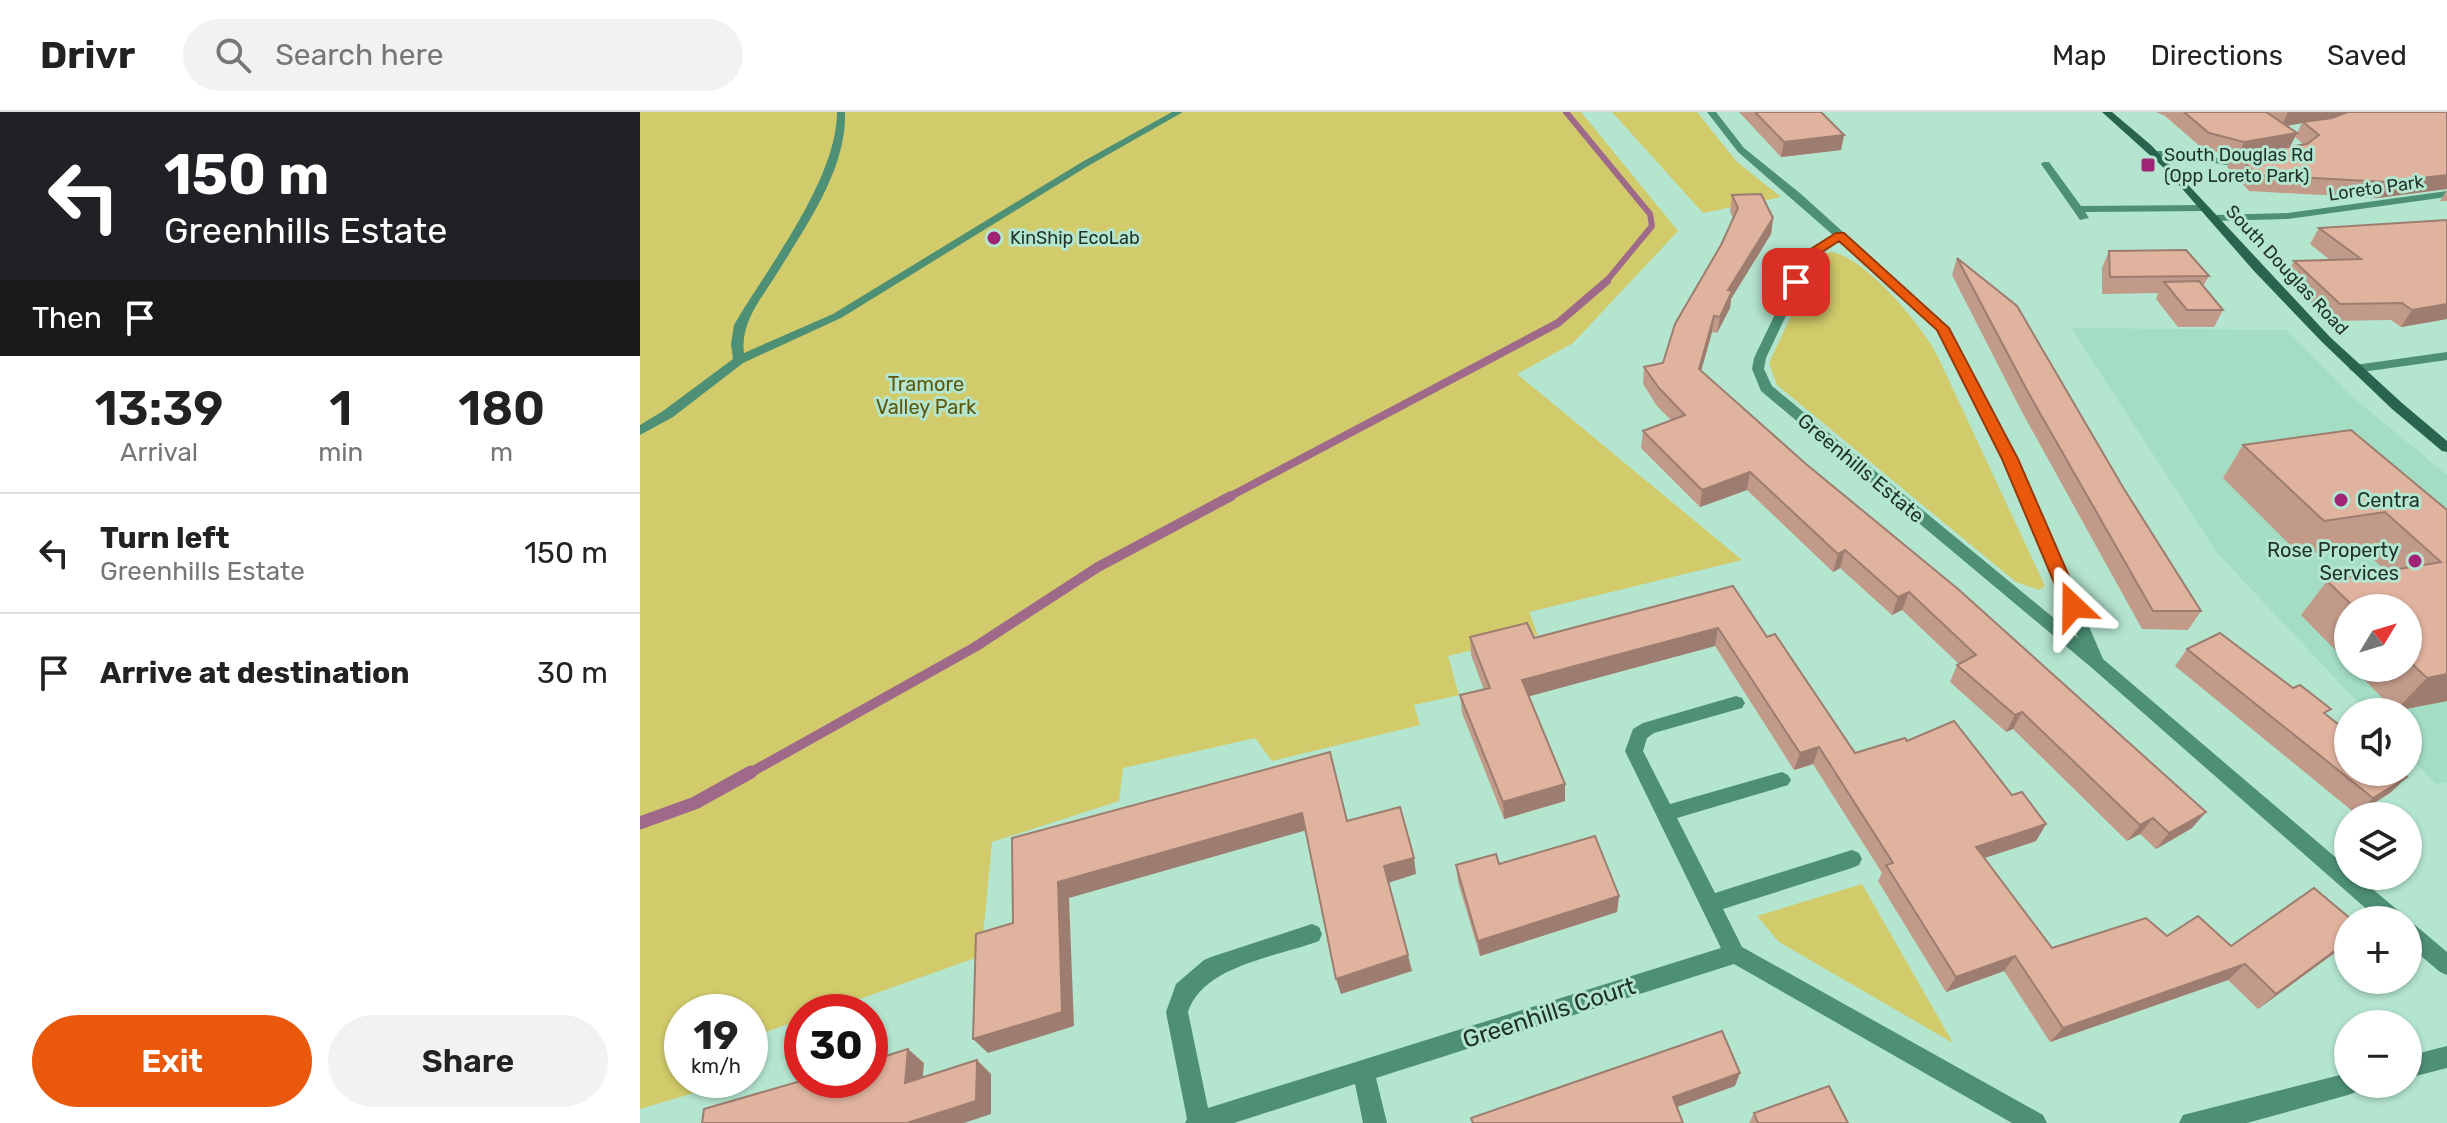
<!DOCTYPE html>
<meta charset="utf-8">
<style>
:root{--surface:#fff;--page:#f2f2f2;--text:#222;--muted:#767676;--line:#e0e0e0;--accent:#ea580c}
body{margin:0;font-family:Rubik,sans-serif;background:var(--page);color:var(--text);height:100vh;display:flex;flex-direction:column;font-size:30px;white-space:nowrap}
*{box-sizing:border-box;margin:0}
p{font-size:26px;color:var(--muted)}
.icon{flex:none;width:44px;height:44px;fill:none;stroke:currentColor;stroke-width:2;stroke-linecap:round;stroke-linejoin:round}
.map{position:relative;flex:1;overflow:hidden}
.details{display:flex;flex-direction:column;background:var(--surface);width:640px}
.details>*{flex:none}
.top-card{background:#202124;color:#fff;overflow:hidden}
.needle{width:52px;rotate:52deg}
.buttons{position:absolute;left:1694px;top:482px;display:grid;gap:16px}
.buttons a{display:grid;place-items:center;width:88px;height:88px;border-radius:50%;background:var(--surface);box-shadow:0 2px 6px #0004;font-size:40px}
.speed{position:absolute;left:24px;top:882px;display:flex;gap:16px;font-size:40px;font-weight:700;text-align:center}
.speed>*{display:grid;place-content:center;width:104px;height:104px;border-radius:50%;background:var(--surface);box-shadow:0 2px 6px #0004;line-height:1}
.speed small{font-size:20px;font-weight:400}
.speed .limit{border:12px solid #d22;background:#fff;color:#111}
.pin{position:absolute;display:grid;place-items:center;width:68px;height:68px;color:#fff;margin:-34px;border-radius:16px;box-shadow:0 4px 12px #0006}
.me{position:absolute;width:88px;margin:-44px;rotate:337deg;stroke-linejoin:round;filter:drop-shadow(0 0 6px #0008)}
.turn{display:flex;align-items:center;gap:28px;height:168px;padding:0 32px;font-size:36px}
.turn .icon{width:104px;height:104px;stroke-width:2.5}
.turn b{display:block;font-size:56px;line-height:68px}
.then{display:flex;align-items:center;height:76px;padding:0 32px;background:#0003;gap:16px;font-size:30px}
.eta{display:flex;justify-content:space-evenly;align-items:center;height:136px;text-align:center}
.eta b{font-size:48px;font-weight:600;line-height:56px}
.button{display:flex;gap:16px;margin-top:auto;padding:16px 32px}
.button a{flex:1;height:92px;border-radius:48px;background:var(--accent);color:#fff;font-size:32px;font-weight:600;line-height:92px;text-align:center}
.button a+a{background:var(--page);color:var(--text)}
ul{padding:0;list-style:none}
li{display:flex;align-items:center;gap:24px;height:120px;padding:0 32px;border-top:2px solid var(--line)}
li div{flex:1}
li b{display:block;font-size:30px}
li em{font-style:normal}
header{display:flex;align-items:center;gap:48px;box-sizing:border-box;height:112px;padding:0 40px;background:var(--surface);border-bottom:2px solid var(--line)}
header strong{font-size:38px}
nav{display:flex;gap:44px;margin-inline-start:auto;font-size:28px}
.search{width:560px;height:72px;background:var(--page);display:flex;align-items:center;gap:20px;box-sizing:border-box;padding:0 28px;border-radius:44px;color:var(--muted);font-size:30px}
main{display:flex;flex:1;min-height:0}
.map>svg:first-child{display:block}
.built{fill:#a3ddc3;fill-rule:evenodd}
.green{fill:#d1cb6b}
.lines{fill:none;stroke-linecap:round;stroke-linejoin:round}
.stream-far3{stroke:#9f6a89;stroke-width:6}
.stream-far2{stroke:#9f6a89;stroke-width:8}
.stream-far1{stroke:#9f6a89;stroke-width:10}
.stream{stroke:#9f6a89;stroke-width:13}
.lane{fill:#4d9075;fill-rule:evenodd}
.street{fill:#4d9075;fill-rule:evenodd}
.secondary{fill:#29654e;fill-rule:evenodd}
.wall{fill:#c19a89;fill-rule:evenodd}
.shaded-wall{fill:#9d7d6f}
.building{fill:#e0b39f;stroke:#9d7d6f;stroke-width:2}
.route{fill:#ea580c;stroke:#983908;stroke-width:2}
.poi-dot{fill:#a12376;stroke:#b4e5cf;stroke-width:3}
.labels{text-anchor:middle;stroke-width:6;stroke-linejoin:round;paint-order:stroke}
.far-poi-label{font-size:18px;fill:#1e3229;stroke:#b4e5cf;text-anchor:start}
.far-street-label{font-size:18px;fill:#1e3229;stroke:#b4e5cf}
.park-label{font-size:20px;fill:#5d580d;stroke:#b4e5cf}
.street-label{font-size:20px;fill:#1e3229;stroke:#b4e5cf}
.poi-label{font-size:20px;fill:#1e3229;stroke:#b4e5cf;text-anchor:start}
.near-street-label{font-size:24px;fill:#1e3229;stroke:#b4e5cf}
</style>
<header>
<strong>Drivr</strong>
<div class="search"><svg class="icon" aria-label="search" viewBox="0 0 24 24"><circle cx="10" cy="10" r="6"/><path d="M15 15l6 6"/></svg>Search here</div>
<nav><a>Map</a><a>Directions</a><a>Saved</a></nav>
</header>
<main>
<section class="details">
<div class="top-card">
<div class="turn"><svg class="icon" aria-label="left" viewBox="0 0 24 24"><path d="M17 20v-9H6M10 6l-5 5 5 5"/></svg><div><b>150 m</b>Greenhills Estate</div></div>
<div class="then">Then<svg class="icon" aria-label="arrive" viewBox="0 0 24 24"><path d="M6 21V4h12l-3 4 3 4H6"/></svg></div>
</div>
<div class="eta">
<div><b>13:39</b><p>Arrival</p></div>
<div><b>1</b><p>min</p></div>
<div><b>180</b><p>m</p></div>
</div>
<ul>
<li><svg class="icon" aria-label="left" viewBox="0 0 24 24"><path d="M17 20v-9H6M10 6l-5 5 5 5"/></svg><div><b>Turn left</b><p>Greenhills Estate</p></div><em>150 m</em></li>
<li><svg class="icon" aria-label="arrive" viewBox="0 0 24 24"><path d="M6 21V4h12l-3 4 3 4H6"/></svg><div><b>Arrive at destination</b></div><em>30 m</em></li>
</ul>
<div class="button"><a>Exit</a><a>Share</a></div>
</section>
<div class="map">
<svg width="1807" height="1011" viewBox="0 0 1807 1011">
<rect width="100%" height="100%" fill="#b4e5cf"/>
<path class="built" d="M1431,216l216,2 62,64 98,81v307l-11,2 -28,-29v-43h-41l-149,-158zM1708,496h60v60h-60z"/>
<g class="green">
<polygon points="0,0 941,0 1038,119 933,231 877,262 1102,448 889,500 898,523 808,544 819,583 774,593 780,613 632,649 615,626 483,656 479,689 352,730 341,844 183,900 162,900 162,907 110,926 110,900 42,900 42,968 97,968 0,997"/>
<polygon points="972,0 1057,0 1097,50 1141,85 1063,101"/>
<path d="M1189,140c33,1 93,74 108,103l108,231 -6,4 -23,-8 -239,-197 -8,-22 50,-107z"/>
<polygon points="1222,772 1313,931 1139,830 1117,804"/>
</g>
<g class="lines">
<polyline class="stream-far3" points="926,0 1010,102 1012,114 965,171"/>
<polyline class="stream-far2" points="587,386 918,211 967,169"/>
<polyline class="stream-far1" points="108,662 335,535 458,455 591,384"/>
<polyline class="stream" points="0,711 55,691 111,660"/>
<g class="lane">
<path d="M197,0h8c2,58 -40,115 -69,163 -15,24 -36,48 -32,78l89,-39 249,-152 90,-50h11l-95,54 -247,152 -98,45 -70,54 -33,18v-10l23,-14 70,-52 -2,-15 3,-19c34,-58 103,-146 103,-213z"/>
<polygon points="1403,50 1409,50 1441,94 1565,93 1570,96 1565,99 1445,100 1449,106 1440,108 1401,52"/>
</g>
<g class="street">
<path d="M1067,0h9l28,36 57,46 145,131 71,134 86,200 245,209v8h9l44,37 3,7h-25l-287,-252 -331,-277 -9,-22 2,-11 49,-102 30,-21 -95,-83zM1199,128l98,90 66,129 75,179 -306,-252 -8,-17 2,-11 47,-100z"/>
<path d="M1514,39h33l34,8 27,-1 5,3c-19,10 -43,0 -63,-4 -13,-2 -27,1 -39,-1v-4z"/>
<polygon points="1807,79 1807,85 1648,107 1574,109 1569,106 1574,103 1648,101"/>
<polygon points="1807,240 1807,248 1715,261 1709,257 1715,253"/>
<path d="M1096,584l6,2 3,5 -3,5 -88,25 -7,5 -4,13 27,53 112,-32 6,3 3,5 -3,5 -111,33 38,75 137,-43 7,3 3,6 -3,6 -7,3 -129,41 19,38 301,168 4,8h-35l-278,-159 -358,114 11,45h-24l-8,-39 -121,39h-49l2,-4 -21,-107 10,-28 28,-24 7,-3 101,-33 7,3 3,7 -3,7c-42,16 -116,24 -131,71l20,96 513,-160 -96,-197 8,-22 10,-6z"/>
<polygon points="1768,810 1775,813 1807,840 1807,863 1800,860 1768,833"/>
<polygon points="1807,934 1807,956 1768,966 1768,944"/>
<polygon points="1708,961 1708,972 1719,972 1716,980 1708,983 1607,1011 1539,1011 1543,1003"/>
</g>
<polygon class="secondary" points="1462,0 1472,0 1511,33 1690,225 1762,291 1807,329 1807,340 1802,339 1752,297 1682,230 1614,159 1524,56"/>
</g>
<g class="wall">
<polygon points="1099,0 1181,0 1204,23 1201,38 1141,45"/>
<path d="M1516,0h291v77l-70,9 -128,-7 -22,-24 5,-11 -30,-8 -37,-32zM1662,11l-5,10 -11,-7zM1655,25l9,8 -14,2z"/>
<polygon points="1807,78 1807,89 1800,89"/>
<polygon points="1092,83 1133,106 1131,122 1091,187 1090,196 1077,221 1072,220 1061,259 1552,716 1516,737 1500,722 1487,729 1373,617 1366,620 1310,570 1317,553 1319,552 1262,498 1252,503 1200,456 1193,460 1107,378 1060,395 1001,336 1003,319 1031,308 1017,294 1003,272 1004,255 1023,251 1093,107 1090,99"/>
<polygon points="1679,116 1807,207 1761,215 1751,208 1689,209 1645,165 1654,149 1690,148 1670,132"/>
<polygon points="1469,139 1569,164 1563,174 1583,198 1574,215 1538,215 1516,187 1518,181 1462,182 1462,156"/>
<polygon points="1317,146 1484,377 1561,499 1548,518 1502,517 1382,300 1312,163"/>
<polygon points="1603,333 1807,398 1807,589 1755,599 1713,556 1768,556 1768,496 1708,496 1708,551 1661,503 1687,469 1746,459 1719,434 1660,443 1583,366"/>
<polygon points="1093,474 1127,525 1215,641 1267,629 1372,683 1406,712 1396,729 1344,746 1412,836 1527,824 1591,834 1708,808 1708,831 1618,897 1588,868 1410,930 1364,859 1306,880 1238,769 1242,761 1173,652 1154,658 1075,534 889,584 925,672 925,689 864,707 822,601 820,583 844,578 831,543 830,525 894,526"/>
<polygon points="1547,537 1686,602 1767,665 1750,681 1716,702 1535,554"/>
<polygon points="859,752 979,784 977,800 840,844 818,770 816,753"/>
<polygon points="1114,1001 1208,1011 1109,1011"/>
</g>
<g class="shaded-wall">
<polygon points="1648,0 1708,0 1707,3 1641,15"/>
<polygon points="1657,21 1649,36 1598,44 1604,30"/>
<polygon points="1204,23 1201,38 1141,45 1144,30"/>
<polygon points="1807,63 1807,77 1737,86 1746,70"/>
<polygon points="1133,106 1131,122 1091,187 1090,196 1077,221 1080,205 1088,178"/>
<polygon points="1807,192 1807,207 1761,215 1772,198"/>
<polygon points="1074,204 1072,220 1057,274 1059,257"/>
<polygon points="1110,360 1107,378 1060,395 1062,378"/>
<polygon points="1205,438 1200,456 1193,460 1198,442"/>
<polygon points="1269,480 1262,498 1252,503 1258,485"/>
<polygon points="1078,516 1075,534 883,586 882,568"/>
<polygon points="1807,562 1807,589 1755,599 1787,566"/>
<polygon points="1382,600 1373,617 1366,620 1375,603"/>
<polygon points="1179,635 1173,652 1154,658 1160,641"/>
<polygon points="1767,665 1750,681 1716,702 1733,686"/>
<polygon points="925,672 925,689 864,707 863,690"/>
<polygon points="1566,700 1552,716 1516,737 1529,721"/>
<polygon points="662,701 667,718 429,786 434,914 348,941 333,927 418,770"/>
<polygon points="1513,706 1500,722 1487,729 1500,713"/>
<polygon points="1406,712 1396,729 1326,752 1336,735"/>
<polygon points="774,746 776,762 748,771 744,754"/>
<polygon points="979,784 977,800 840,844 838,829"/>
<polygon points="1708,829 1708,831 1618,897 1636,882"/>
<polygon points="768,843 772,859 701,882 696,867"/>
<polygon points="1375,844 1364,859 1306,880 1316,865"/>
<polygon points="1605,852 1588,868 1410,930 1423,916"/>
<polygon points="268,937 284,951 281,984 265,971"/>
<polygon points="337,948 351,962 351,1002 324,1011 267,1011"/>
<polygon points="1100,961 1095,974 1029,998 1033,985"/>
</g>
<g class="building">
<polygon points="1115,0 1181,0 1204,23 1144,30"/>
<polygon points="1544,0 1626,0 1657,21 1604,30 1569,21"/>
<polygon points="1708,0 1807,0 1807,63 1746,70 1617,63 1594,40 1605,42 1667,32 1679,23 1663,10 1692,6"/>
<polygon points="1121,82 1133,106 1088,178 1092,179 1080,205 1074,204 1059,257 1166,352 1318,477 1566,700 1529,721 1513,706 1500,713 1382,600 1375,603 1317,553 1336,543 1269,480 1258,485 1205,438 1198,442 1110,360 1062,378 1003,319 1045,303 1019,276 1004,255 1023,251 1035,212 1081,133 1098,96 1092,83"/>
<polygon points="1807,108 1807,192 1772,198 1762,191 1700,192 1654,149 1721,147 1679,116"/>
<polygon points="1546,138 1569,164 1470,165 1469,139"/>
<polygon points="1317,146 1377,194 1484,377 1561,499 1513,499 1389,282"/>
<polygon points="1559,169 1583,198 1547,198 1524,170"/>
<polygon points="1711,318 1807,398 1807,562 1787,566 1768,548 1768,496 1715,496 1687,469 1801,450 1745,400 1684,409 1603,333"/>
<polygon points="1093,474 1127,525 1135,522 1215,641 1265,626 1267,629 1314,609 1372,683 1382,680 1406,712 1336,735 1412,836 1506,806 1527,824 1558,804 1591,834 1674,776 1712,808 1708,808 1708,829 1636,882 1605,852 1423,916 1375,844 1316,865 1246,753 1253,751 1179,635 1160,641 1078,516 882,568 925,672 863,690 820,583 850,576 830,525 887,511 894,526"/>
<polygon points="1580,521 1653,576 1660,573 1691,597 1684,601 1708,620 1708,660 1760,660 1767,665 1733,686 1547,537"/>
<polygon points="690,640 707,709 760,695 774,746 744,754 768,843 696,867 662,701 418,770 422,900 333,927 336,822 373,811 372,726"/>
<polygon points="955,724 979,784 838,829 816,753 856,742 859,752"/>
<polygon points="1082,919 1100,961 1033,985 1043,1011 833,1011 831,1006"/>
<polygon points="268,937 265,971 337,948 336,989 267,1011 62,1011 64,997 164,968 230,968 230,949"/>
<polygon points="1189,974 1208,1011 1118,1011 1114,1001"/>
</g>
<polygon class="route" points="1196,121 1204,121 1309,216 1378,347 1442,494 1439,498 1433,500 1424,494 1362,347 1297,218 1199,129 1173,146 1160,172 1149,170 1163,142"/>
<g class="poi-dot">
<rect x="1500" y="45" width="16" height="16" rx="4"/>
<circle cx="354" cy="126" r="8"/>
<circle cx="1701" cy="388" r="8"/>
<circle cx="1775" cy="449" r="8"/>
</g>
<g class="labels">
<g class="far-poi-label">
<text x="1524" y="49">South Douglas Rd<tspan x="1524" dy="21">(Opp Loreto Park)</tspan></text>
<text x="370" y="132">KinShip EcoLab</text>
</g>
<g class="far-street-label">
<text transform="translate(1736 76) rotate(-8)" y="6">Loreto Park</text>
<text transform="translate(1647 158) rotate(47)" y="6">South Douglas Road</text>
</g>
<g class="park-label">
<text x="286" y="279">Tramore<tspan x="286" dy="23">Valley Park</tspan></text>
</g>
<g class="street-label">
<text transform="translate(1221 356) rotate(40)" y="7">Greenhills Estate</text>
</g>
<g class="poi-label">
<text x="1717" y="395">Centra</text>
<text x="1759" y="445" text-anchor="end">Rose Property<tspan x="1759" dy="23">Services</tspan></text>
</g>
<g class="near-street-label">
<text transform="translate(909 901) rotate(-18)" y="8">Greenhills Court</text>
</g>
</g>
</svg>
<div class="buttons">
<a><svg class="needle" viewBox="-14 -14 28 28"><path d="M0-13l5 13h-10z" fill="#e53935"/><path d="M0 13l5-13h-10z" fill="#767676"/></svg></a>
<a><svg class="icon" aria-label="sound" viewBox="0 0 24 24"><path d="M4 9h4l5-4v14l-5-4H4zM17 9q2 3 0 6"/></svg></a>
<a><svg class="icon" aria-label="layers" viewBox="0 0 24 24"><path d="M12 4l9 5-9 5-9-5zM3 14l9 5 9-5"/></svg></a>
<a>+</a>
<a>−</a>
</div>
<div class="speed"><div>19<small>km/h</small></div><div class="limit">30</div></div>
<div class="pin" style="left:1156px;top:170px;background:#d93025"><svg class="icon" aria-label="arrive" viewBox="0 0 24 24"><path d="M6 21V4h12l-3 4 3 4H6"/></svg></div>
<svg class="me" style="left:1433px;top:494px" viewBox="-20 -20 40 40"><path d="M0-17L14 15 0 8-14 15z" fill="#ea580c" stroke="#fff" stroke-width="4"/></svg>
</div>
</main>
